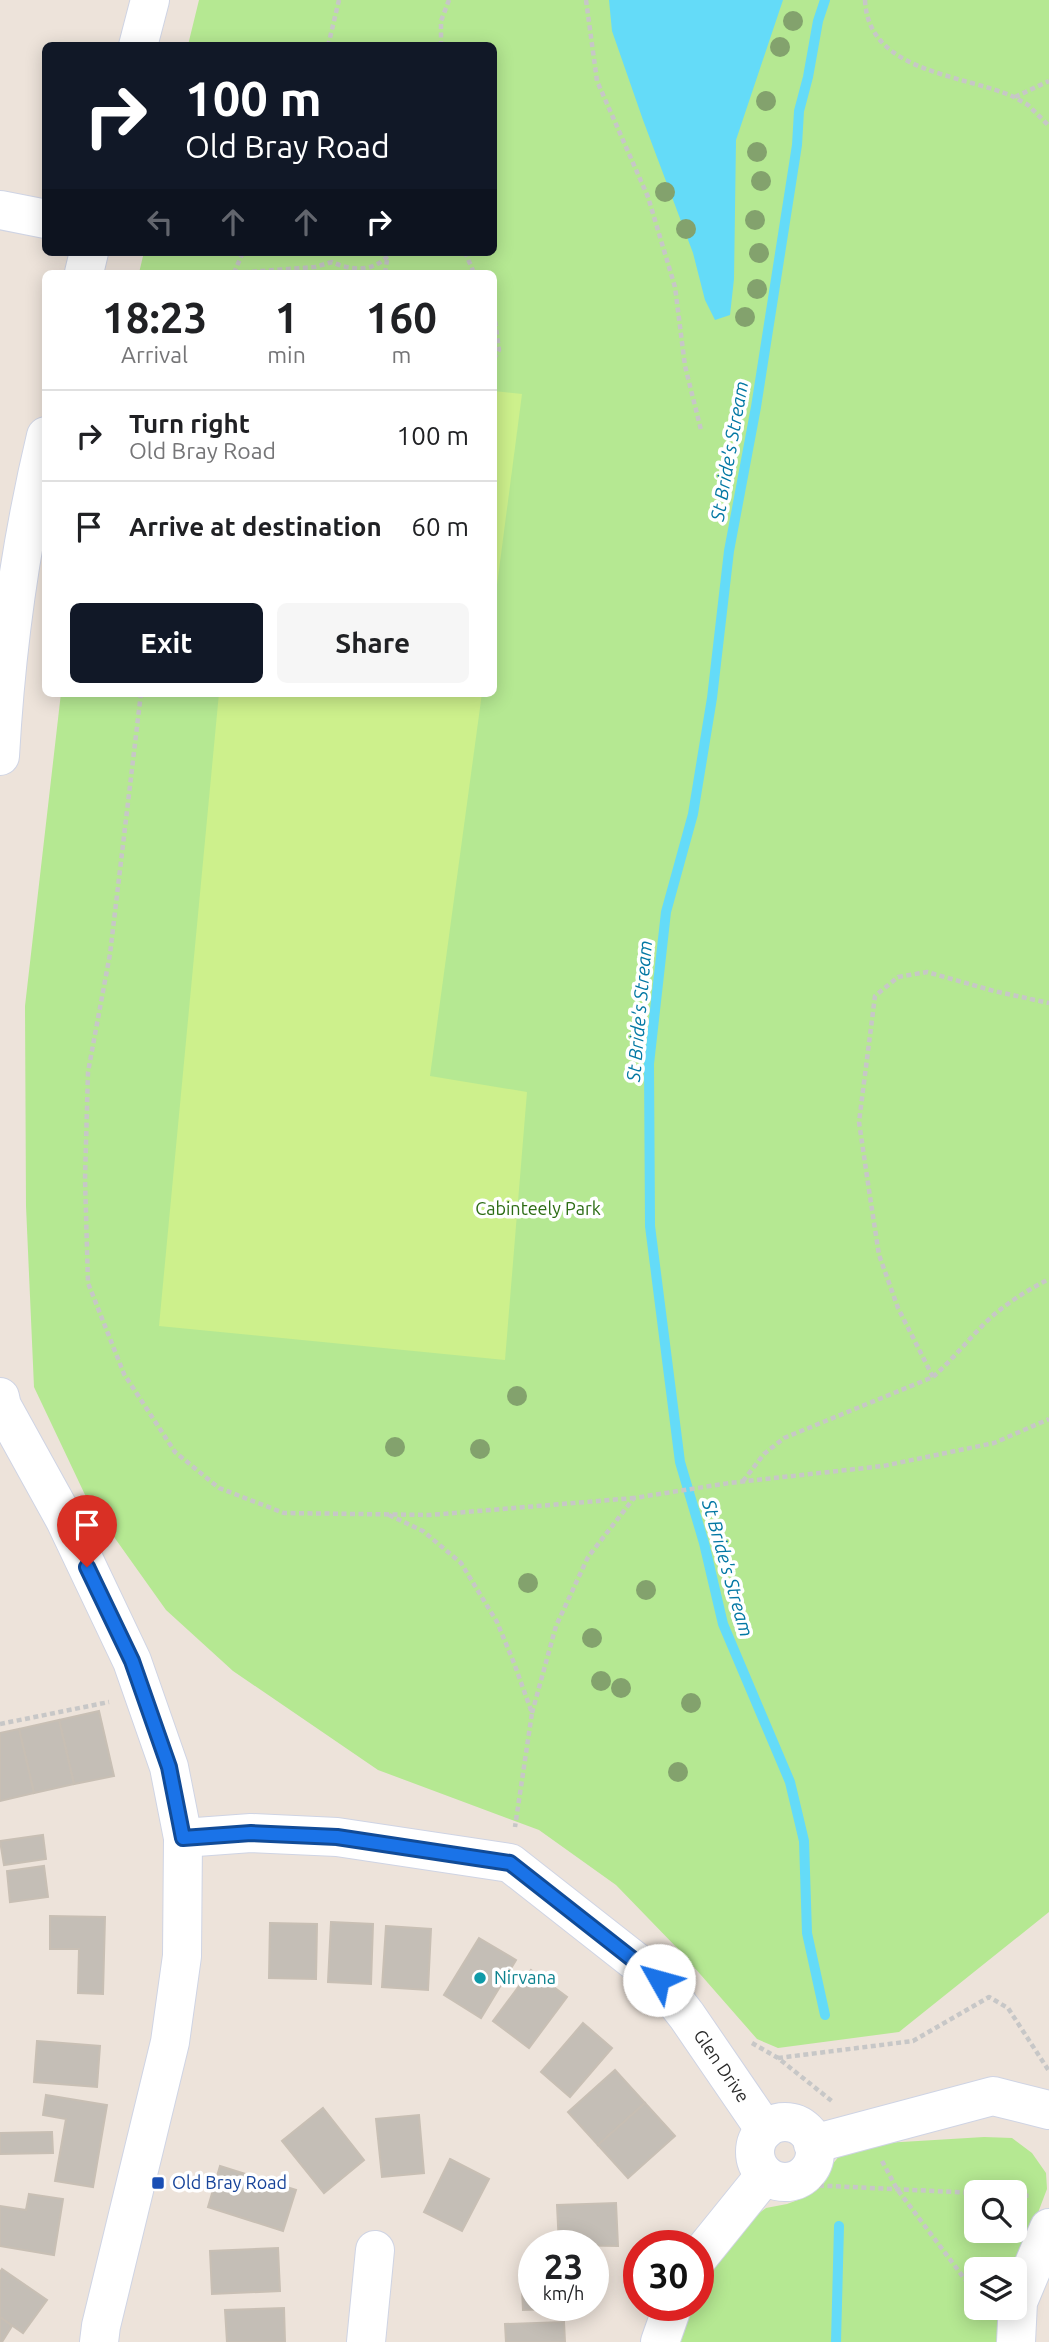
<!DOCTYPE html>
<style>
:root{--surface:#fff;--page:#f6f6f6;--text:#202124;--muted:#757577;--line:#e0e0e0;--accent:#111827}
body{margin:0;font-family:Ubuntu,sans-serif;background:var(--page);color:var(--text);height:100vh;display:flex;flex-direction:column;font-size:26px;white-space:nowrap}
*{box-sizing:border-box;margin:0}
p{font-size:23px;color:var(--muted)}
.icon{flex:none;width:38px;height:38px;fill:none;stroke:currentColor;stroke-width:2;stroke-linecap:round;stroke-linejoin:round}
.map{position:relative;flex:1;overflow:hidden}
.side{position:absolute;left:42px;top:270px;width:455px;height:427px;display:flex;flex-direction:column;background:var(--surface);border-radius:10px;box-shadow:0 4px 18px #0003}
.side>*{flex:none}
.hud{position:absolute;left:42px;top:42px;width:455px;height:214px;border-radius:10px;box-shadow:0 4px 18px #0003;background:#111827;color:#fff;overflow:hidden}
.controls{position:absolute;left:964px;top:2180px;display:grid;gap:14px}
.controls a{display:grid;place-items:center;width:63px;height:63px;border-radius:10px;background:var(--surface);box-shadow:0 4px 18px #0003;font-size:35px}
.speed{position:absolute;left:518px;top:2230px;display:flex;gap:14px;font-size:35px;font-weight:700;text-align:center}
.speed>*{display:grid;place-content:center;width:91px;height:91px;border-radius:50%;background:var(--surface);box-shadow:0 4px 18px #0003;line-height:1}
.speed small{font-size:18px;font-weight:400}
.speed .limit{border:10px solid #d22;background:#fff;color:#111}
.pin{position:absolute;display:grid;place-items:center;width:60px;height:60px;color:#fff;margin:-72px -30px;border-radius:50% 50% 50% 0;rotate:-45deg;box-shadow:0 0 7px #0007}
.pin .icon{rotate:45deg}
.me{position:absolute;width:77px;margin:-38px;rotate:308deg;stroke-linejoin:round;filter:drop-shadow(0 0 5px #0008)}
.turn{display:flex;align-items:center;gap:24px;height:147px;padding:0 28px;font-size:32px}
.turn .icon{width:91px;height:91px;stroke-width:2.5}
.turn b{display:block;font-size:49px;line-height:60px}
.lanes{display:flex;align-items:center;height:66px;padding:0 28px;background:#0003;justify-content:center;gap:35px;direction:ltr}
.lanes .off{opacity:.35}
.eta{display:flex;justify-content:space-evenly;align-items:center;height:119px;text-align:center}
.eta b{font-size:42px;font-weight:600;line-height:49px}
.cta{display:flex;gap:14px;margin-top:auto;padding:14px 28px}
.cta a{flex:1;height:80px;border-radius:10px;background:var(--accent);color:#fff;font-size:28px;font-weight:600;line-height:80px;text-align:center}
.cta a+a{background:var(--page);color:var(--text)}
ul{padding:0;list-style:none}
li{display:flex;align-items:center;gap:21px;height:91px;padding:0 28px;border-top:2px solid var(--line)}
li div{flex:1}
li b{display:block;font-size:26px}
li em{font-style:normal}
.map>svg:first-child{display:block}
.green{fill:#b5e892;fill-rule:evenodd}
.pitch{fill:#cdf08c}
.water{fill:#64dbf8}
.lines{fill:none;stroke-linecap:round;stroke-linejoin:round}
.stream{stroke:#64dbf8;stroke-width:10}
.building{fill:#c4beb6;stroke:#c8bfb4;stroke-width:2}
.minor-casing{stroke:#cfd4e4;stroke-width:40}
.path{stroke:#c7c7c7;stroke-width:4.5;stroke-dasharray:5 3.5;stroke-linecap:butt}
.minor{stroke:#fff;stroke-width:38}
.tree{fill:#83a26d}
.route-casing{stroke:#114b97;stroke-width:18}
.route{stroke:#1a73e8;stroke-width:12}
.culture-dot{fill:#0f9aa8;stroke:#fff;stroke-width:2.5}
.transit-dot{fill:#1a4fb4;stroke:#fff;stroke-width:2.5}
.labels{text-anchor:middle;stroke-width:7;stroke-linejoin:round;paint-order:stroke}
.park-label{font-size:18px;fill:#2c6c14;stroke:#fff}
.culture-label{font-size:18px;fill:#0d838f;stroke:#fff;text-anchor:start}
.street-label{font-size:18px;fill:#292929;stroke:#fff}
.transit-label{font-size:18px;fill:#164399;stroke:#fff;text-anchor:start}
.water-label{font-size:19px;font-style:italic;fill:#0378a4;stroke:#fff}
</style>
<div class="map">
<svg width="1049" height="2342" viewBox="0 0 1049 2342">
<rect width="100%" height="100%" fill="#ede3da"/>
<g class="green">
<polygon points="199,0 1049,0 1049,1912 899,2032 778,2048 757,2039 679,1950 616,1885 539,1830 378,1770 233,1671 166,1610 87,1499 34,1387 26,1206 25,1006 61,693 494,693 494,273 139,273 144,252 494,252 494,46 188,45"/>
<path d="M984,2137l28,1 20,15 14,20 1,16 -32,84v-3h-39v38h26l-3,34h-322l18,-37h3v-8l30,-57 16,-16 22,-16 21,-4 19,-7 34,-42 45,-12zM976,2193h39v38h-39z"/>
</g>
<g class="pitch">
<polygon points="494,391 522,394 494,608"/>
<polygon points="219,693 482,693 430,1076 527,1092 505,1360 159,1326"/>
</g>
<polygon class="water" points="609,0 783,0 736,140 734,279 730,315 715,320 705,300 693,253 643,120 612,31"/>
<g class="lines">
<g class="stream">
<polyline points="825,0 818,21 808,77 799,111 797,145 756,407 729,551 712,698 693,814 666,912 649,1064 650,1226 680,1462 704,1543 723,1624 790,1782 804,1841 807,1933 825,2015"/>
<polyline points="836,2342 839,2226"/>
</g>
</g>
<g class="building">
<polygon points="99,1711 114,1776 74,1784 59,1720"/>
<polygon points="59,1720 74,1784 34,1793 19,1729"/>
<polygon points="19,1729 34,1793 0,1801 0,1733"/>
<polygon points="43,1835 46,1859 4,1865 0,1841"/>
<polygon points="44,1866 48,1897 10,1902 7,1871"/>
<polygon points="50,1916 105,1917 103,1994 78,1993 79,1949 50,1949"/>
<polygon points="331,1922 373,1924 371,1984 328,1982"/>
<polygon points="270,1923 317,1924 316,1979 269,1978"/>
<polygon points="386,1926 431,1929 428,1990 382,1987"/>
<polygon points="479,1938 516,1960 481,2018 444,1995"/>
<polygon points="531,1970 567,1997 529,2048 493,2021"/>
<polygon points="583,2023 612,2048 570,2097 541,2072"/>
<polygon points="37,2041 100,2046 97,2087 34,2082"/>
<polygon points="615,2070 645,2103 598,2145 568,2112"/>
<polygon points="46,2095 107,2105 93,2187 55,2181 66,2119 43,2115"/>
<polygon points="645,2103 675,2136 628,2178 598,2145"/>
<polygon points="323,2108 364,2160 324,2193 282,2141"/>
<polygon points="419,2115 424,2173 382,2177 376,2119"/>
<polygon points="52,2132 53,2153 0,2154 0,2133"/>
<polygon points="450,2159 489,2179 462,2231 424,2212"/>
<polygon points="220,2166 296,2190 283,2231 208,2207"/>
<polygon points="29,2194 63,2199 54,2255 0,2246 0,2206 26,2210"/>
<polygon points="616,2203 618,2246 559,2245 557,2205"/>
<polygon points="278,2248 280,2291 212,2294 210,2251"/>
<polygon points="534,2267 534,2305 582,2305 582,2308 523,2310 521,2268"/>
<polygon points="2,2269 47,2300 23,2333 0,2317 0,2272"/>
<polygon points="284,2308 285,2342 227,2342 225,2310"/>
<polygon points="0,2317 12,2326 2,2342 0,2342"/>
<polygon points="564,2322 565,2342 506,2342 505,2324"/>
</g>
<g class="lines">
<g class="minor-casing">
<g id="minor">
<polyline points="138,46 150,0"/>
<polyline points="0,210 46,219"/>
<polyline points="84,273 89,252"/>
<path d="M0,756c6,-108 21,-216 46,-320"/>
<polyline points="0,1397 2,1406 65,1520 132,1661 169,1767 183,1838 182,1956 170,2042 101,2326 99,2342"/>
<path id="s1" d="M183,1838l68,-5 86,4 173,26 149,117 28,36 78,114"/>
<circle cx="785" cy="2152" r="30"/>
<polyline points="813,2144 993,2096 1049,2110"/>
<polyline points="698,2258 765,2175"/>
<polyline points="366,2342 375,2250"/>
<polyline points="660,2342 673,2305"/>
<polyline points="1016,2342 1018,2302 1049,2228"/>
</g>
</g>
<g class="path">
<polyline points="586,0 597,81 648,197 675,287 685,366 701,430"/>
<path d="M865,0c3,73 98,74 149,97l14,8 21,21"/>
<polyline points="328,46 339,0"/>
<polyline points="441,46 441,21 449,0"/>
<polyline points="1015,97 1049,81"/>
<polyline points="465,252 474,273"/>
<polyline points="234,273 243,252"/>
<path d="M235,273l80,-6 17,-5c22,10 44,10 59,-10"/>
<polyline points="385,273 387,260"/>
<polyline points="494,313 499,350 494,359"/>
<polyline points="141,693 110,954 88,1072 85,1179 88,1283 124,1374 175,1452 219,1488 284,1513 430,1515 634,1498"/>
<polyline points="933,1377 898,1308 879,1255 869,1190 859,1122 875,996 898,977 927,972 994,991 1049,1003"/>
<path d="M743,1481l21,-27 20,-16 149,-61c19,-17 35,-37 53,-55 19,-18 40,-31 63,-43"/>
<polyline points="389,1515 423,1531 461,1563 497,1622 514,1663 532,1713 515,1827"/>
<polyline points="532,1713 556,1626 588,1557 634,1498 729,1483 883,1466 994,1443 1049,1419"/>
<polyline points="0,1724 109,1702"/>
<polyline points="752,2043 778,2058 833,2102"/>
<polyline points="778,2058 913,2041 989,1997 1008,2008 1049,2071"/>
<polyline points="882,2161 897,2189 976,2294"/>
<polyline points="804,2180 809,2185 976,2193"/>
<polyline points="1015,2195 1032,2196"/>
</g>
<use href="#minor" class="minor"/>
</g>
<g class="tree">
<circle cx="793" cy="21" r="10"/>
<circle cx="780" cy="47" r="10"/>
<circle cx="766" cy="101" r="10"/>
<circle cx="757" cy="152" r="10"/>
<circle cx="761" cy="181" r="10"/>
<circle cx="665" cy="192" r="10"/>
<circle cx="755" cy="220" r="10"/>
<circle cx="686" cy="229" r="10"/>
<circle cx="759" cy="253" r="10"/>
<circle cx="757" cy="289" r="10"/>
<circle cx="745" cy="317" r="10"/>
<circle cx="517" cy="1396" r="10"/>
<circle cx="395" cy="1447" r="10"/>
<circle cx="480" cy="1449" r="10"/>
<circle cx="528" cy="1583" r="10"/>
<circle cx="646" cy="1590" r="10"/>
<circle cx="592" cy="1638" r="10"/>
<circle cx="601" cy="1681" r="10"/>
<circle cx="621" cy="1688" r="10"/>
<circle cx="691" cy="1703" r="10"/>
<circle cx="678" cy="1772" r="10"/>
</g>
<g class="lines">
<g class="route-casing">
<polyline id="route" points="87,1567 132,1661 169,1767 183,1838 251,1833 337,1837 510,1863 659,1980"/>
</g>
<use href="#route" class="route"/>
</g>
<circle class="culture-dot" cx="480" cy="1978" r="7"/>
<rect class="transit-dot" x="151" y="2176" width="14" height="14" rx="3.5"/>
<g class="labels">
<g class="park-label">
<text x="538" y="1215">Cabinteely Park</text>
</g>
<g class="culture-label">
<text x="494" y="1984">Nirvana</text>
</g>
<g class="street-label">
<text dy="6" stroke="none"><textPath href="#s1" startOffset="625">Glen Drive</textPath></text>
</g>
<g class="transit-label">
<text x="172" y="2189">Old Bray Road</text>
</g>
<g class="water-label">
<text transform="translate(729 451) rotate(-80)" y="7">St Bride's Stream</text>
<text transform="translate(639 1011) rotate(-85)" y="7">St Bride's Stream</text>
<text transform="translate(728 1568) rotate(74)" y="7">St Bride's Stream</text>
</g>
</g>
</svg>
<div class="controls">
<a><svg class="icon" aria-label="search" viewBox="0 0 24 24"><circle cx="10" cy="10" r="6"/><path d="M15 15l6 6"/></svg></a>
<a><svg class="icon" aria-label="layers" viewBox="0 0 24 24"><path d="M12 4l9 5-9 5-9-5zM3 14l9 5 9-5"/></svg></a>
</div>
<div class="speed"><div>23<small>km/h</small></div><div class="limit">30</div></div>
<div class="pin" style="left:87px;top:1567px;background:#d93025"><svg class="icon" aria-label="arrive" viewBox="0 0 24 24"><path d="M6 21V4h12l-3 4 3 4H6"/></svg></div>
<svg class="me" style="left:659px;top:1980px" viewBox="-20 -20 40 40"><circle r="19" fill="#fff"/><path d="M0-13L10 11 0 6-10 11z" fill="#1a73e8"/></svg>
<div class="hud">
<div class="turn"><svg class="icon" aria-label="right" viewBox="0 0 24 24"><path d="M7 20v-9h11M14 6l5 5-5 5"/></svg><div><b>100 m</b>Old Bray Road</div></div>
<div class="lanes"><svg class="icon off" aria-label="left" viewBox="0 0 24 24"><path d="M17 20v-9H6M10 6l-5 5 5 5"/></svg><svg class="icon off" aria-label="ahead" viewBox="0 0 24 24"><path d="M12 20V5M6 11l6-6 6 6"/></svg><svg class="icon off" aria-label="ahead" viewBox="0 0 24 24"><path d="M12 20V5M6 11l6-6 6 6"/></svg><svg class="icon" aria-label="right" viewBox="0 0 24 24"><path d="M7 20v-9h11M14 6l5 5-5 5"/></svg></div>
</div>
<section class="side">
<div class="eta">
<div><b>18:23</b><p>Arrival</p></div>
<div><b>1</b><p>min</p></div>
<div><b>160</b><p>m</p></div>
</div>
<ul>
<li><svg class="icon" aria-label="right" viewBox="0 0 24 24"><path d="M7 20v-9h11M14 6l5 5-5 5"/></svg><div><b>Turn right</b><p>Old Bray Road</p></div><em>100 m</em></li>
<li><svg class="icon" aria-label="arrive" viewBox="0 0 24 24"><path d="M6 21V4h12l-3 4 3 4H6"/></svg><div><b>Arrive at destination</b></div><em>60 m</em></li>
</ul>
<div class="cta"><a>Exit</a><a>Share</a></div>
</section>
</div>
